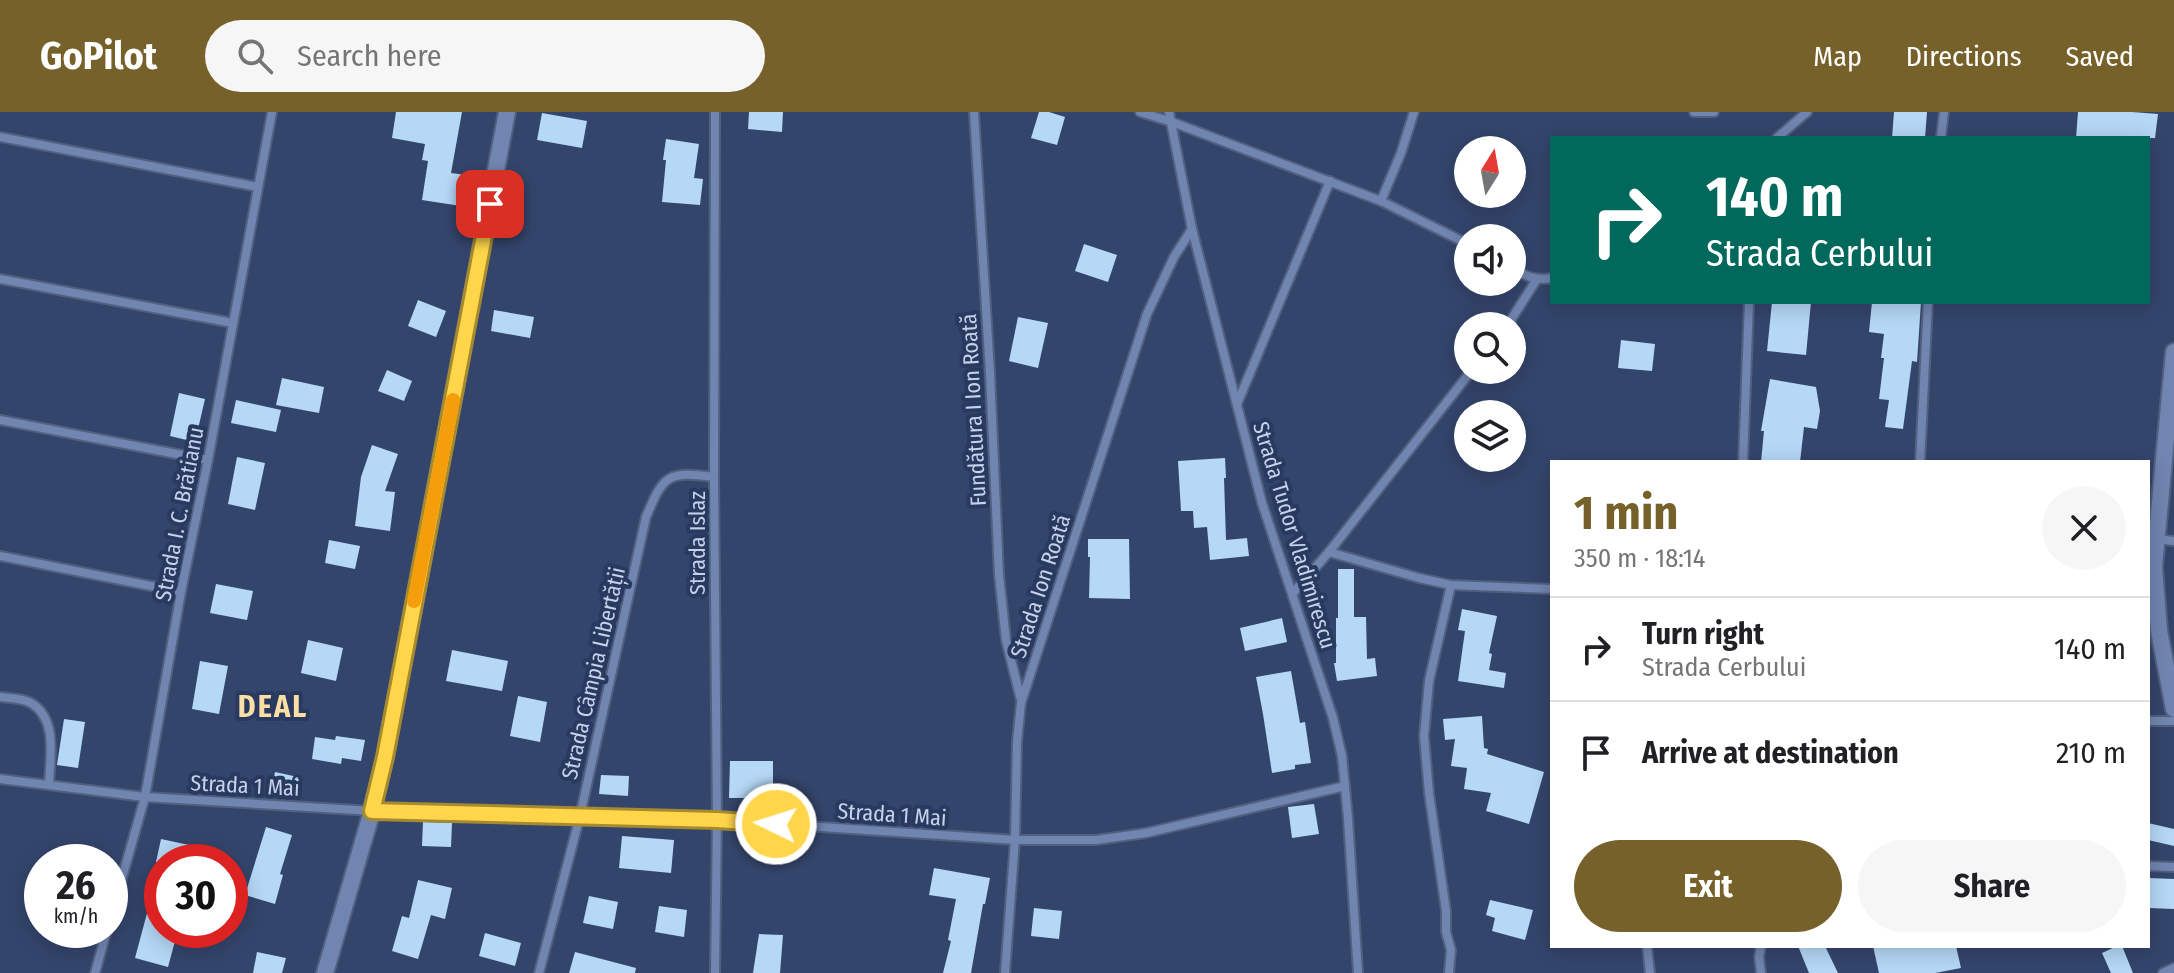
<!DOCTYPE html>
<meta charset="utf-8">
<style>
:root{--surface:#fff;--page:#f6f6f6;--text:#202124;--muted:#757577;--line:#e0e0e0;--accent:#77612b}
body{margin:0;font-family:"Fira Sans Condensed",sans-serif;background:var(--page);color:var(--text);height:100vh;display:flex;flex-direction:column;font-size:30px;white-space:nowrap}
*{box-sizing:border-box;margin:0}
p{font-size:26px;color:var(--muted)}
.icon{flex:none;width:44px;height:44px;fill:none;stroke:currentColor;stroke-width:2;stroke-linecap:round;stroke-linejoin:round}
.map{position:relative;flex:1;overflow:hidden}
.sheet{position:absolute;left:1550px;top:348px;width:600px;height:488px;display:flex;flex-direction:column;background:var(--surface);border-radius:0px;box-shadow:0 4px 20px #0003}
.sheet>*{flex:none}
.banner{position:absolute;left:1550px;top:24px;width:600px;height:168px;border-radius:0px;box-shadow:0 4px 20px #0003;background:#00695c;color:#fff;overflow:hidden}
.needle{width:52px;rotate:11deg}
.fabs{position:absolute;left:1454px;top:24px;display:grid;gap:16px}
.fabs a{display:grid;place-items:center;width:72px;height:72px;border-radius:50%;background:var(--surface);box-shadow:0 4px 20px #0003;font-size:40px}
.speed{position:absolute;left:24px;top:732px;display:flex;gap:16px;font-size:40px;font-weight:700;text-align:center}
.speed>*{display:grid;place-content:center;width:104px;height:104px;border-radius:50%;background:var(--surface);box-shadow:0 4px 20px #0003;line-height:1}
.speed small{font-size:20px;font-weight:400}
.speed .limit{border:12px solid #d22;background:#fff;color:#111}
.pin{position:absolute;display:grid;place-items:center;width:68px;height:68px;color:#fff;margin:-34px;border-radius:16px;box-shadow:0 4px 12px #0006}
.me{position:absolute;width:88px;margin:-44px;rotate:274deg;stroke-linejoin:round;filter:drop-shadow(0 0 6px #0008)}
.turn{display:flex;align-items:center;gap:28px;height:168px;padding:0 24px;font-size:36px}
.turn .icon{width:104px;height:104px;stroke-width:2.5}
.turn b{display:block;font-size:56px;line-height:68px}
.round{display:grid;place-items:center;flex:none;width:84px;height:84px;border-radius:42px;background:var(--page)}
.overview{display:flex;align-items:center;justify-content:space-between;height:136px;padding:0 24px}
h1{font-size:48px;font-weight:700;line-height:60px;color:var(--accent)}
.primary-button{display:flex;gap:16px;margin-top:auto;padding:16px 24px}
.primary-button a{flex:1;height:92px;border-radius:48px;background:var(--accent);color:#fff;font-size:32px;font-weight:700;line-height:92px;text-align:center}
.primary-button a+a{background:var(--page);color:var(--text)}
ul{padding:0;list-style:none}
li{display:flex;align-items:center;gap:24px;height:104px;padding:0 24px;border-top:2px solid var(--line)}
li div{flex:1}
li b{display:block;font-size:30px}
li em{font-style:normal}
header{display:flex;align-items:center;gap:48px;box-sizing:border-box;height:112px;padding:0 40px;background:var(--accent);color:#fff}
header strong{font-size:38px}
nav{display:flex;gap:44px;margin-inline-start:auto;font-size:28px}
.search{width:560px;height:72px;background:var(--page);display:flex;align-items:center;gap:20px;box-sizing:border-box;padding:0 28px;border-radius:44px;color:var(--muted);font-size:30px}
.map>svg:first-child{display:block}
.building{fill:#b5d8f6}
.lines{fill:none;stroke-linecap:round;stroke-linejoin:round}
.street-casing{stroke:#526080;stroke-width:12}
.secondary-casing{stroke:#526080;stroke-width:20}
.street{stroke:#7085b0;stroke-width:8}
.secondary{stroke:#7085b0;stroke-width:16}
.route-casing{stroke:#a68a30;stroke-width:20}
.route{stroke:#ffd54a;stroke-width:14}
.slow{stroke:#f59e0b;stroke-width:14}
.labels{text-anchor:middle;stroke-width:8;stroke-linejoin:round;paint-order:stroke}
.street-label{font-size:22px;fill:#c6d2e9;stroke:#293a61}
.district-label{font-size:30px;font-weight:bold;letter-spacing:2px;fill:#fbdfa5;stroke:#293a61}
</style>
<header>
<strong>GoPilot</strong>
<div class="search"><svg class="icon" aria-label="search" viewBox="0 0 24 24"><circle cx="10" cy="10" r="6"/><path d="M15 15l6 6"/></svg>Search here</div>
<nav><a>Map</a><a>Directions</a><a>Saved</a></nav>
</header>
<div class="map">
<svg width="2174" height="861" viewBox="0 0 2174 861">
<rect width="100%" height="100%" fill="#34456c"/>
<g class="building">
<polygon points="396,0 462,0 451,61 466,63 461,94 422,88 428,49 422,48 425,32 392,26"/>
<polygon points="749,0 783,0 782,20 748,17"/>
<polygon points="1039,0 1049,0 1065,5 1057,33 1031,26"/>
<polygon points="1894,0 1927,0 1925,26 1892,26"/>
<polygon points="2078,0 2132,0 2158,2 2155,26 2076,26"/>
<polygon points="542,1 587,9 582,36 537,28"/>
<polygon points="666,27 699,32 694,66 703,67 700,93 662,90 666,48 663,48"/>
<polygon points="1084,132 1117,143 1108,170 1075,159"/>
<polygon points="418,188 446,199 436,225 408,214"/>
<polygon points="1772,190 1811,190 1806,243 1767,239"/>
<polygon points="1872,190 1921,190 1917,250 1912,249 1903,317 1885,315 1889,288 1879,287 1884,246 1881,246 1884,222 1869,220"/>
<polygon points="494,198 534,205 530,226 491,219"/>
<polygon points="1018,205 1048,211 1038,256 1009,249"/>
<polygon points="1621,228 1655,232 1652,259 1618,256"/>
<polygon points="387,258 412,269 404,289 378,279"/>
<polygon points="282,266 324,275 319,301 276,293"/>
<polygon points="1770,267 1816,275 1820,299 1817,317 1804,315 1800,350 1761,350 1764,319 1761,319"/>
<polygon points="179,281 205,287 195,330 170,324"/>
<polygon points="236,288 281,298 276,320 231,311"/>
<polygon points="372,333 398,342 385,379 395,380 390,419 355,414 361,365"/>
<polygon points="237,345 265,351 255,398 228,392"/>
<polygon points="1225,346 1226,366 1224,366 1226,428 1247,426 1249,444 1210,448 1207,415 1194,416 1193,399 1181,399 1178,349"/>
<polygon points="1088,427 1129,427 1130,487 1089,486 1090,445 1088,445"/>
<polygon points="329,428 360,434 355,457 325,451"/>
<polygon points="1338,457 1354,457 1354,505 1366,505 1367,547 1375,546 1377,564 1337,569 1334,551 1336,551 1336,506 1338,506"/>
<polygon points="216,472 253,479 247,508 210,501"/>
<polygon points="1462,497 1497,504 1489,541 1492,542 1489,558 1506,561 1504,576 1458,569 1465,519 1458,518"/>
<polygon points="1282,506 1287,530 1245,539 1240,516"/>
<polygon points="308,528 343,536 336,569 301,561"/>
<polygon points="452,538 508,549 502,579 446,569"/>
<polygon points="200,549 228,554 219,602 192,597"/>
<polygon points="1291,559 1300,611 1305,610 1311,651 1295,653 1295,657 1272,661 1263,602 1256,565"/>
<polygon points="518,584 547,590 540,630 510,624"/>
<polygon points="1482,604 1484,636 1488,637 1487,642 1544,660 1529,712 1486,699 1491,681 1464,677 1467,656 1451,654 1455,627 1445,628 1443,607"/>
<polygon points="64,607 85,610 78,656 57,653"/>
<polygon points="336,624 365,628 361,649 342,646 341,652 312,647 315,625 335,628"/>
<polygon points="730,649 773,649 773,681 754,681 754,686 729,686"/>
<polygon points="275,660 298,665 293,687 270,684"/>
<polygon points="601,663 629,664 628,684 599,682"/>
<polygon points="1314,692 1319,722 1292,726 1288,695"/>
<polygon points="423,710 452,711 451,735 422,734"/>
<polygon points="2148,711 2174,717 2174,734 2148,728"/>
<polygon points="266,715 292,723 280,762 283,763 275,792 245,783"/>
<polygon points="622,724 674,728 671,761 619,756"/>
<polygon points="161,727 203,736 200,750 156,750"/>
<polygon points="934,756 990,766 985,792 983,792 971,861 943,861 951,829 948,828 956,787 929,783"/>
<polygon points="157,764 162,765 162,818 178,818 168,855 135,846"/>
<polygon points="2148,766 2174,767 2174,797 2148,796"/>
<polygon points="418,768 452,776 445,807 431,803 418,847 392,839 402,804 409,806"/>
<polygon points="589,784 618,790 613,817 583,811"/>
<polygon points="1490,788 1533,798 1525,828 1492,819 1495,806 1486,803"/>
<polygon points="659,794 687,798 684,825 655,820"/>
<polygon points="1034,796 1062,799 1059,827 1031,824"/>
<polygon points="485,821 521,831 515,854 479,844"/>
<polygon points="759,822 783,823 780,861 753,861"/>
<polygon points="1798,834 1825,834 1838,861 1809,861"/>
<polygon points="1873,834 1956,834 1961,856 1935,861 1879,861"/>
<polygon points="2117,834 2122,834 2133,861 2111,861 2102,841"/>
<polygon points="257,840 286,846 282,861 253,861"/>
<polygon points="575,840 636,856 635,861 569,861"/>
</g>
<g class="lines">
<g class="street-casing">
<g id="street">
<polyline points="974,0 990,261 999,463 1006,528 1021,588"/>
<polyline points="1140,0 1172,10 1381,89 1468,132"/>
<polyline points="1169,0 1192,117 1262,391 1333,606 1342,644 1348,706 1358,861"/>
<polyline points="1694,0 1714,0"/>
<polyline points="0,25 258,75"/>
<polyline points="1777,26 1807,0"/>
<polyline points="1941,26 1944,0"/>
<polyline points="1381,89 1401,41 1414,0"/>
<path d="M1512,156c14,8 23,13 40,10"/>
<polyline points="0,167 233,211"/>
<polyline points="1507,214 1537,167"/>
<polyline points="1237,292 1330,69"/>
<polyline points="0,308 208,348"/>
<polyline points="1743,350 1749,190"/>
<polyline points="1920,350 1928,190"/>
<polyline points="2156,427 2174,429"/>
<polyline points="1329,440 1419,466 1451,473 1552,477"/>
<polyline points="0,444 181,480"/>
<polyline points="1293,481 1329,440 1472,258"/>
<path d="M0,585c10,1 22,1 31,6 27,16 19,55 18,82"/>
<polyline points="2148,609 2174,609"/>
<polyline points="0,667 145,685 372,699 717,708 1015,728 1096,728 1146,721 1345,674"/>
<polyline points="2148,754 2174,755"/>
<polyline points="110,808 145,685 181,480 208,348 272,0"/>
<polyline points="1647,834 1650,861"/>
<polyline points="95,861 107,818"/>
<path d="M539,861l41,-157 66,-299c18,-43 22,-46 68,-40"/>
<polyline points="715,861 717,708 714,365 715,0"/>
<polyline points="1005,861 1015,728 1017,630 1021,591 1147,202 1174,145 1192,117"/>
<polyline points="1449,861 1451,838 1446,820 1446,799 1429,681 1424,624 1429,569 1451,473"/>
<polyline points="1761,861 1759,845 1761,834"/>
<polyline points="2163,861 2174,856"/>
</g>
</g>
<g class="secondary-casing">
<g id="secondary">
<polyline points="2174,240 2154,455 2159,519 2174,597"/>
<polyline points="325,861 372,699 385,645 507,0"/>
</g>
</g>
<use href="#street" class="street"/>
<use href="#secondary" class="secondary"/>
</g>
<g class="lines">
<g class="route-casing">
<polyline id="route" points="490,92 385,645 372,699 717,708 776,712"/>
</g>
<use href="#route" class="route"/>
<polyline class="slow" points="414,489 453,288"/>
</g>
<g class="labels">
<g class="street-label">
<text transform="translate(973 298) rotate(-93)" y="8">Fundătura I Ion Roată</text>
<text transform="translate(179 402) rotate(-79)" y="8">Strada I. C. Brătianu</text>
<text transform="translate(1295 423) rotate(73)" y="8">Strada Tudor Vladimirescu</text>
<text transform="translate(697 431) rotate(-90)" y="8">Strada Islaz</text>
<text transform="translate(1040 474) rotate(-72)" y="8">Strada Ion Roată</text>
<text transform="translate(593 561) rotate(-77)" y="8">Strada Câmpia Libertății</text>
<text transform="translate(245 673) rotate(3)" y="8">Strada 1 Mai</text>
<text transform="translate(892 702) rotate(4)" y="8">Strada 1 Mai</text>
</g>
<g class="district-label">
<text x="273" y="605">DEAL</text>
</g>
</g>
</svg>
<div class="fabs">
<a><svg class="needle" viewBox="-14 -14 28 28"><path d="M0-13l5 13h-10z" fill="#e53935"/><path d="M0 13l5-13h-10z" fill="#757577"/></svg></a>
<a><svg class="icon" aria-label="sound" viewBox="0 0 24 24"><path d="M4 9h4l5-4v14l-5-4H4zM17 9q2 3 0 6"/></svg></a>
<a><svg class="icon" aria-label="search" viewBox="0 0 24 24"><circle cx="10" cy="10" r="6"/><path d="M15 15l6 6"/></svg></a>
<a><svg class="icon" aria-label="layers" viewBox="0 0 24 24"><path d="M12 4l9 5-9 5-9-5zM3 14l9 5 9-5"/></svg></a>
</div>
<div class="speed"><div>26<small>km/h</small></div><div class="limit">30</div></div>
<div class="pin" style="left:490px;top:92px;background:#d93025"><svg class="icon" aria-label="arrive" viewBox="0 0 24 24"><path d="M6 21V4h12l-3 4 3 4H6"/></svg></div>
<svg class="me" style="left:776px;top:712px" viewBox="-20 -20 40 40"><circle r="17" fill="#ffd54a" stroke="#fff" stroke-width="3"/><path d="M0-11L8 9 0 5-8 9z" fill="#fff"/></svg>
<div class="banner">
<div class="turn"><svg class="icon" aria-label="right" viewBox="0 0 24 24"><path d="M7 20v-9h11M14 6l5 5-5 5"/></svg><div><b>140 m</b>Strada Cerbului</div></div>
</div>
<section class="sheet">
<div class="overview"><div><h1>1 min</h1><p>350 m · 18:14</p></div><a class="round"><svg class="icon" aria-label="close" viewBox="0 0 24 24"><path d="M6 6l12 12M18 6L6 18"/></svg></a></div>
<ul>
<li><svg class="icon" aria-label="right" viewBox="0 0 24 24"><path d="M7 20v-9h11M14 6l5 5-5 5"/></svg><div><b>Turn right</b><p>Strada Cerbului</p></div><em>140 m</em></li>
<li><svg class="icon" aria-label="arrive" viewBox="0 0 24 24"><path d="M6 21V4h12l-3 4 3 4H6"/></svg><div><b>Arrive at destination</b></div><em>210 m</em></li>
</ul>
<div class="primary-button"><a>Exit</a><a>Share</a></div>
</section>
</div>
